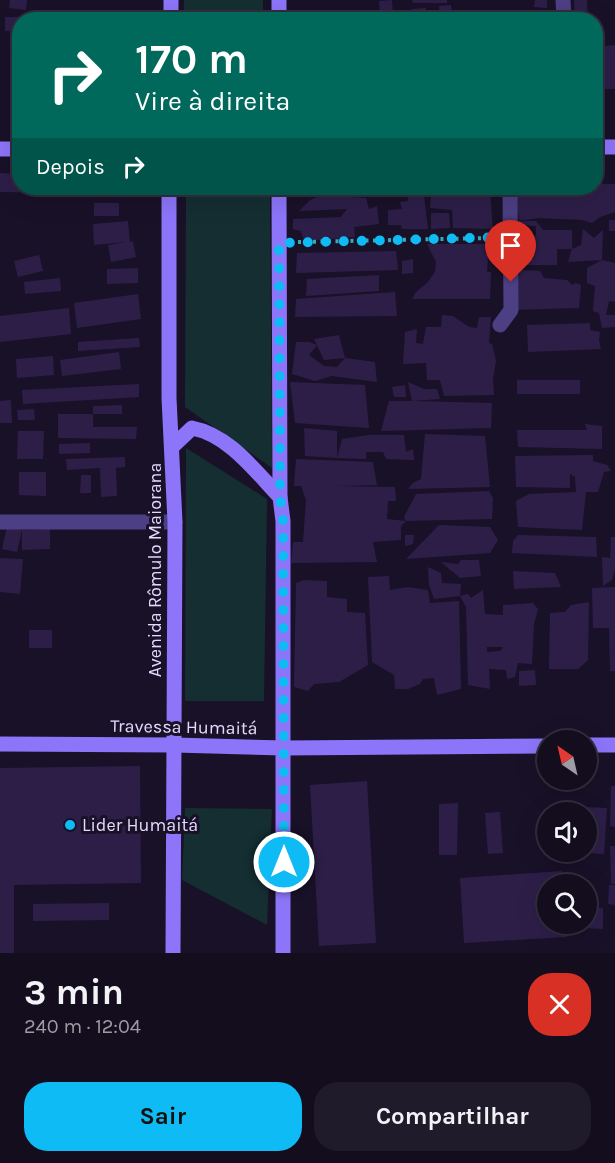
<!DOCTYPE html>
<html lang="pt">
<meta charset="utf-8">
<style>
:root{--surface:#130d1e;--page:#201b2b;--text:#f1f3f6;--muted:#9d9ca4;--line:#322d3c;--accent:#0fbbf4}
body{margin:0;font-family:Karla,sans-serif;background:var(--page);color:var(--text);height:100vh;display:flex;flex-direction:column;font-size:22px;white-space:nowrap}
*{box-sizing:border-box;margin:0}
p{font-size:20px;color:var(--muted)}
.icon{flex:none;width:33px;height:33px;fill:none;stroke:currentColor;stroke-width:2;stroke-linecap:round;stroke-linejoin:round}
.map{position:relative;height:953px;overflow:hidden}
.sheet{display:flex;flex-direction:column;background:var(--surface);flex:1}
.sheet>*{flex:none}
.hud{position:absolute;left:12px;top:12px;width:591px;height:183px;border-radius:24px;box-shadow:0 6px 24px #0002,0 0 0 2px var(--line);background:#00695c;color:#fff;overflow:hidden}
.needle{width:39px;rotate:326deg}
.tools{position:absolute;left:537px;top:730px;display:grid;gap:12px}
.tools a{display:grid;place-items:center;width:60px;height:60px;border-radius:50%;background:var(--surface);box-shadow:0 6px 24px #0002,0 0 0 2px var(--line);font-size:30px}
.pin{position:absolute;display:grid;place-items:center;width:51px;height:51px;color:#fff;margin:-62px -26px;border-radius:50% 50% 50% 0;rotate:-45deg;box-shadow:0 0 6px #0007}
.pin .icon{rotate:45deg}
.me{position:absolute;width:66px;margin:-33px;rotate:0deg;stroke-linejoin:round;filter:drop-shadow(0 0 4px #0008)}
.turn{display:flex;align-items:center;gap:21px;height:126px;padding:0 24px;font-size:27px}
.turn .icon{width:78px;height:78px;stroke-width:2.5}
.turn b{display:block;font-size:42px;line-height:51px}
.then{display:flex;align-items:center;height:57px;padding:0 24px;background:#0003;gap:12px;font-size:22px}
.round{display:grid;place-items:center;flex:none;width:63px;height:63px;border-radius:24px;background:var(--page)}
.overview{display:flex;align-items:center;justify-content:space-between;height:102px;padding:0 24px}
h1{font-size:36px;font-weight:700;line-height:45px}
.button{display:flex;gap:12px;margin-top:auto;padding:12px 24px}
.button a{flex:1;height:69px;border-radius:24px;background:var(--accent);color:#111;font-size:24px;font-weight:700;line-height:69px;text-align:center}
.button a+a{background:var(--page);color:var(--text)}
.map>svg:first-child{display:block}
.green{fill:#152e32}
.building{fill:#2d1e48;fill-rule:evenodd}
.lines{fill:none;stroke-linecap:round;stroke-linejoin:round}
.path{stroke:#36aab5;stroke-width:4;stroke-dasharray:3 4.5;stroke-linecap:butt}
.street{stroke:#4c3f84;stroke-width:15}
.secondary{stroke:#8c75f9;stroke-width:15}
.route{stroke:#0fbbf4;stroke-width:10;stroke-dasharray:0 18}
.poi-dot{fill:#0fbbf4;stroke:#191128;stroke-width:2}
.labels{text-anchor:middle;stroke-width:6;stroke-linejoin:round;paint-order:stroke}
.street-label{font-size:18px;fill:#e3dafd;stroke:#191128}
.poi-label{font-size:18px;fill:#e3dafd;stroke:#191128;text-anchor:start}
</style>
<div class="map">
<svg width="615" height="953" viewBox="0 0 615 953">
<rect width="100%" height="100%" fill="#191128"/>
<g class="green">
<rect x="184" y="0" width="79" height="19"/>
<polygon points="270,196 272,468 185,407 186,197"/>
<polygon points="186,448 267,499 264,701 185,701"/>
<polygon points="185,808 272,809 267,925 182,880"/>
</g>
<g class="building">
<polygon points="10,0 27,0 26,10 9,8"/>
<polygon points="392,0 393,16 380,17 379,1"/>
<polygon points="412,0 447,0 447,3 413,3"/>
<polygon points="535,0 547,0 547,8 534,7"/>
<polygon points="574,0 587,0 588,20 575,20"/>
<polygon points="451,5 453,20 440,20 439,6"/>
<polygon points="426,8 426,20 412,20 412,9"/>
<rect x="516" y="12" width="12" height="8"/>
<rect x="5" y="17" width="15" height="14"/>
<polygon points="615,45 615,89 605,89 603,46"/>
<rect x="10" y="48" width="10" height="19"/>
<polygon points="0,173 20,174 20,188 134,188 134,194 0,192"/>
<polygon points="596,173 602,173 602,184 615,184 615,212 600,217 592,223 582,220 538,218 519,221 516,188 596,188"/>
<polygon points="296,188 373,188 374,195 295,192"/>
<polygon points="490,191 493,229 453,228 452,210 430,208 431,195"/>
<polygon points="321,195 366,198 369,209 377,206 379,224 354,227 355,237 318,240 303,238 301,231 293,229 293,219 341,217 347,209 299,211 310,200"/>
<polygon points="408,195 424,195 428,229 402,229 401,225 388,225 388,210 402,209 400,202 408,201"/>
<rect x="94" y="203" width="25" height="13"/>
<polygon points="431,213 449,213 450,228 431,229"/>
<rect x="609" y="220" width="6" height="11"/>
<polygon points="128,221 130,242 133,241 136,257 111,262 108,245 126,242 94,245 93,224"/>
<polygon points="519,221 536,221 543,230 572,230 572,249 557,249 557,265 514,265 516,235 536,236 536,226 519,225"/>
<polygon points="583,229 594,238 603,230 602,260 615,263 615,302 609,301 606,315 615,315 615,327 602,328 599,313 593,311 595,286 587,283 587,268 602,260 568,262 572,249 581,245"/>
<polygon points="427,244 489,244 487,272 491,272 490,299 412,299 416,292 427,283 435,272 436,262"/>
<polygon points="396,251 398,270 296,273 297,253"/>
<polygon points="39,255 43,271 18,277 14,261"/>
<polygon points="413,259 413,273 402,274 402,261"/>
<polygon points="138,268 138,283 107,284 107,269"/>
<polygon points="522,270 540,271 544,278 567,280 572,285 576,283 581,285 579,308 511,310 516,278"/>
<polygon points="379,275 379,291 306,296 307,279"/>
<polygon points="60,278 61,291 25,294 24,282"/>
<polygon points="395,292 397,316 295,317 296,299"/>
<polygon points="138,294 141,319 77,328 74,303"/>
<polygon points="69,308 71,334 0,342 0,316"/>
<polygon points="442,315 453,316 469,327 477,328 479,317 491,317 489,343 492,344 496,361 493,379 494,395 444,396 440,380 427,380 426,363 403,364 405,332 417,329 416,343 423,344 426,327 441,327"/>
<polygon points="590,323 590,330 600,332 599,340 601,349 528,352 527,325"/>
<polygon points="339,335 345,358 324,360 314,339"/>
<polygon points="139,338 140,347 78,351 78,342"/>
<polygon points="296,342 309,342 317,345 309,355 324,366 337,367 345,358 375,362 377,382 332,376 315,381 292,374"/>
<polygon points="119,352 121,369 62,376 60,360"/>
<polygon points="53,356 54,375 17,378 16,359"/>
<rect x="517" y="380" width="63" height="14"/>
<polygon points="290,382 365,385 369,428 295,423"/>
<polygon points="408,382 424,389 437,389 440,399 412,401 492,403 491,428 381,431 389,401 412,401"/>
<polygon points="139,384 139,397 23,404 22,390"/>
<polygon points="405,385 406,397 394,397 392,387"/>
<polygon points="11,400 12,423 0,423 0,401"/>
<polygon points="122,405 122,414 93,414 93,406"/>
<polygon points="34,409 35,420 18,420 17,410"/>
<polygon points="58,414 93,414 93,427 137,427 136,439 58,438"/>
<polygon points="585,424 602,426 602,449 518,447 517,430 587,430"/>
<polygon points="304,428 337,431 337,458 342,439 368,435 404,435 406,452 413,449 414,460 386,459 383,452 366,452 366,459 337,458 305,456"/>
<polygon points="18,431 44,431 43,459 17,459"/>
<polygon points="425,434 485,436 490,487 408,489 413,483 421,479"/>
<polygon points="90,443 90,453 59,454 59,444"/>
<polygon points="593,455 593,461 607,465 611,471 604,472 598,492 586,492 582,530 518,527 516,501 529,494 576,492 575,477 570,474 570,488 516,487 515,456"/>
<polygon points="125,457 125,467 116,468 117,496 101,497 100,468 67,470 66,459"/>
<polygon points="296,459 373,462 377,485 337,486 395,487 396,501 388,501 387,519 406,521 401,526 401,540 373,542 377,562 291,563 293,542 303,542 306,500 301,486 294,486"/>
<polygon points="19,472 46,472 46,496 19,495"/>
<polygon points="81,475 91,475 91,493 80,493"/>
<polygon points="489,491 493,498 492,519 406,521 404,517 416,494"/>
<polygon points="439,525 490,527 498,540 490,553 406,559"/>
<polygon points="7,526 22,530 17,552 2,549"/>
<polygon points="50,529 50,549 22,550 22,530"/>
<polygon points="405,535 414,535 413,544 405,546"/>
<polygon points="518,535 596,537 597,557 512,553 513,541"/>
<polygon points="611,537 615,537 615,570 612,580 603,586 602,557 610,558"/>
<polygon points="0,558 23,559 20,594 0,592"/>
<polygon points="461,560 479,560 481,576 460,578 441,562 458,564"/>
<polygon points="428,567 441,573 442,583 461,584 460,596 434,599 429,585"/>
<polygon points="513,571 555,573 561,587 514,589"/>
<polygon points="389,576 390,590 408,587 428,590 430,603 459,601 461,689 437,695 434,678 423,679 420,684 408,689 395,689 394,675 372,662 368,577"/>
<polygon points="304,580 327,581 327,597 347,599 347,612 365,613 368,665 339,682 314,684 308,691 294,687 296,583"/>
<polygon points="615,587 615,671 610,671 609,628 593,628 592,588"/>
<path d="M483,590l2,24 18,1v-10l30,-2 5,6 -4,15 -2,40 -14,-1 -3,14 -8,2 -1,-9 -17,-1 1,20 -22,-4 -2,-78 -6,-11 8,-2 3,4zM487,647h16l-3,4 -13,1z"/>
<polygon points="589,602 588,660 578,669 549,669 550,613 565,612 571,605"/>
<rect x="29" y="630" width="23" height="18"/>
<polygon points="535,670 536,685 519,686 519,671"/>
<polygon points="140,766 141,883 14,885 14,953 0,953 0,768"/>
<polygon points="367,781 376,943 319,946 310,785"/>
<polygon points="611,786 615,786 615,827 610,826"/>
<polygon points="458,803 457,855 439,855 439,804"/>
<polygon points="585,807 607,808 604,854 586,853"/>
<polygon points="500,812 503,853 488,854 485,813"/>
<polygon points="610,846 615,846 615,884 611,884"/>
<polygon points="562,871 563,885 548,885 548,924 566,924 567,937 464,943 460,878"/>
<polygon points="609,885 615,885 615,905 608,904"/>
<polygon points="109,903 109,920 33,921 33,904"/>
<polygon points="586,907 603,908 603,929 579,928 579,924 586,924"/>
</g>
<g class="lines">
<polyline class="path" points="298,242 492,238"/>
<g class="street">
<polyline points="563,0 564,20"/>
<polyline points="500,325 511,310 510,188"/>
<polyline points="0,522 175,522"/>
</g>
<g class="secondary">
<polyline points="279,0 279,20"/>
<polyline points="171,20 171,0"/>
<polyline points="596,147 615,147"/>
<polyline points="0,149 20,149"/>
<polyline points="169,188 169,398 175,522 173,953"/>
<polyline points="279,188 280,497 283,521 283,953"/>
<path d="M173,446l19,-18c37,7 63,43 88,69"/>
<polyline points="0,744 175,745 284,748 548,746"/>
<polyline points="586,745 615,745"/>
</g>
</g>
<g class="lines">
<polyline class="route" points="284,862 283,521 280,497 279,243 511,237 511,282"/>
</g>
<circle class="poi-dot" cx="70" cy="825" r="6"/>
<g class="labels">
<g class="street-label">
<text transform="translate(155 570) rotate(-90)" y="6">Avenida Rômulo Maiorana</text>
<text transform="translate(184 727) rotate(1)" y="6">Travessa Humaitá</text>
</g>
<g class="poi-label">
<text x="82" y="831">Lider Humaitá</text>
</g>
</g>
</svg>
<div class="tools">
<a><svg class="needle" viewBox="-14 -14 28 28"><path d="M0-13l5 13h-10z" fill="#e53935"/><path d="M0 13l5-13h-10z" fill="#9d9ca4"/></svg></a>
<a><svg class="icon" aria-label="sound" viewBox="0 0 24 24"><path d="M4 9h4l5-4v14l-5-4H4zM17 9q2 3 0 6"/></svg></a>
<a><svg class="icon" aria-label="search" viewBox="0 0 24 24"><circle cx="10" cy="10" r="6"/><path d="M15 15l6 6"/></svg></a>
</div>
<div class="pin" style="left:511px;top:282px;background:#d93025"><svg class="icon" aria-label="arrive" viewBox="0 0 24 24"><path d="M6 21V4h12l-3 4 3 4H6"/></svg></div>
<svg class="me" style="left:284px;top:862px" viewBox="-20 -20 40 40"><circle r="17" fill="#0fbbf4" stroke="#fff" stroke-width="3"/><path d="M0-11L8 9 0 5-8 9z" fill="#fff"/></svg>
<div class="hud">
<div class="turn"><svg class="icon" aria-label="right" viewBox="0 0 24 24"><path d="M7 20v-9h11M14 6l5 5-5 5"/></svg><div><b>170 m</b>Vire à direita</div></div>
<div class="then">Depois<svg class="icon" aria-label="right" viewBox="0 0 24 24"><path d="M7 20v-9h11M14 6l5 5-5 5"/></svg></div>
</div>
</div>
<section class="sheet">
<div class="overview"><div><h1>3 min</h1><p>240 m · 12:04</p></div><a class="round" style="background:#d93025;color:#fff"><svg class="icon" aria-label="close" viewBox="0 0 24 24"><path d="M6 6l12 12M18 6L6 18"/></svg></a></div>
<div class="button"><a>Sair</a><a>Compartilhar</a></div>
</section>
